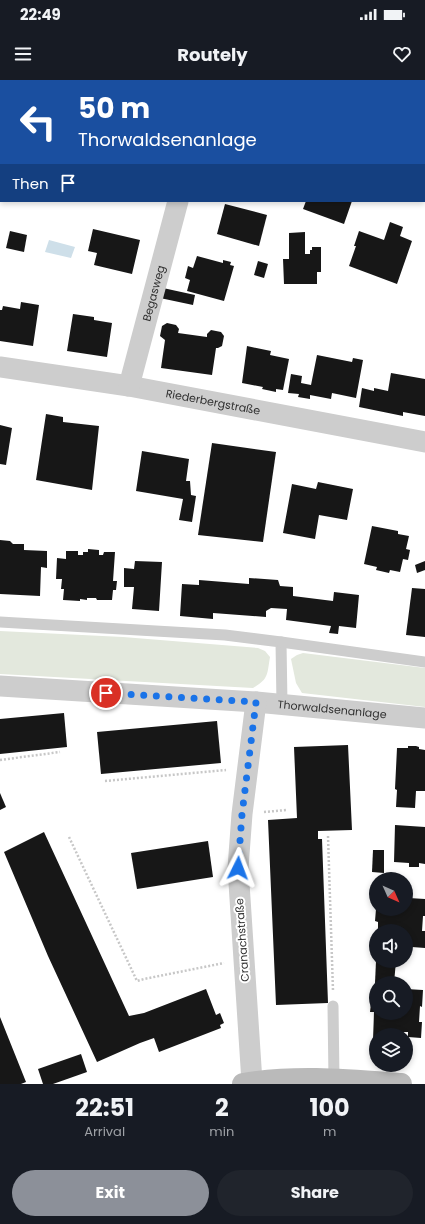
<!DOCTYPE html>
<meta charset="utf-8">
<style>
:root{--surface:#171b24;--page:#20242c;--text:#f1f3f6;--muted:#9ea1a6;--accent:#8c9099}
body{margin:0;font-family:Poppins,sans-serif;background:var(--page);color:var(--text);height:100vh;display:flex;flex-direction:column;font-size:15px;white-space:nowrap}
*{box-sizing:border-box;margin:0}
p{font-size:13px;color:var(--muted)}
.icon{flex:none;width:22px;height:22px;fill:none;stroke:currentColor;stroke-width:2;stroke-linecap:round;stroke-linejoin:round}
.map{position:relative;height:1004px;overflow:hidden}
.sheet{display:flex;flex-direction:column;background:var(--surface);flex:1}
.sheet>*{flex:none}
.hud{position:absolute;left:0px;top:0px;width:425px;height:122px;box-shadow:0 2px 6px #0003;background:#1a4fa0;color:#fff;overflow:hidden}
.needle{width:26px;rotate:135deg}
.fabs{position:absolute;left:369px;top:792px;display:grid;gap:8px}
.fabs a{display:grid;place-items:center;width:44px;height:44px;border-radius:50%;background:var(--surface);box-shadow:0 2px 6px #0003;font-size:20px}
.pin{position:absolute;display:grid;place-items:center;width:34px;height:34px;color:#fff;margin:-17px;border:2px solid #fff;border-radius:50%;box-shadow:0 1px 4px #0007}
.me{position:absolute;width:44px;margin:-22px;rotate:3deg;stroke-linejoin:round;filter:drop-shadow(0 0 3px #0008)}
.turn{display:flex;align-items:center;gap:14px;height:84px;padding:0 12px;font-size:18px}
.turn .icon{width:52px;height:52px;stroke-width:2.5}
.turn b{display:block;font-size:28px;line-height:34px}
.then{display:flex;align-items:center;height:38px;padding:0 12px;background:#0003;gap:8px;font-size:15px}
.eta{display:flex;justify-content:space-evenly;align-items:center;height:68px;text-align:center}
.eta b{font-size:24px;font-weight:700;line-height:28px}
.button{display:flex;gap:8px;margin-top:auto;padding:8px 12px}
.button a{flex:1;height:46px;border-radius:24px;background:var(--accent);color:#fff;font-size:16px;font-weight:700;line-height:46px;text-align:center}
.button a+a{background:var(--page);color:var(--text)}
.status{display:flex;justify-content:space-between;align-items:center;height:28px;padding:0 20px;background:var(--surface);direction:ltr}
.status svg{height:11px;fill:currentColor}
header{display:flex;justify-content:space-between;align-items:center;height:52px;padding:0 12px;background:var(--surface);font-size:18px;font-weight:700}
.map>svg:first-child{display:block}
.green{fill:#e3e8dd}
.water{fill:#cedfe9}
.building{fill:#171717}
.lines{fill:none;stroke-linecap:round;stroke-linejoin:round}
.path{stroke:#c7c7c7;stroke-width:2.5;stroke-dasharray:2 2;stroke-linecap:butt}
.lane{stroke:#cdcdcd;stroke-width:11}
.street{stroke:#cdcdcd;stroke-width:21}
.secondary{stroke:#bababa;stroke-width:22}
.primary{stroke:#a8a8a8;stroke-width:22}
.route{stroke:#1a73e8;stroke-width:7;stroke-dasharray:0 12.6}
.labels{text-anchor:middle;stroke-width:4;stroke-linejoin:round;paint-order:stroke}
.street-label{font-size:11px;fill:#303030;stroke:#fff}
</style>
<div class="status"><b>22:49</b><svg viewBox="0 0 49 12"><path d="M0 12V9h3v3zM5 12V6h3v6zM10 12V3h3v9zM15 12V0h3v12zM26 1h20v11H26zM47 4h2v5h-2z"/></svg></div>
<header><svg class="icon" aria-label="menu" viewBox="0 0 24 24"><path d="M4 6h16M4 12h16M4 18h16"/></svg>Routely<svg class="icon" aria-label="heart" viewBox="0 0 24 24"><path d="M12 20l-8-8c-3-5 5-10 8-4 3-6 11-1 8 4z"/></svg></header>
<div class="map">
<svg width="425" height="1004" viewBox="0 0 425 1004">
<rect width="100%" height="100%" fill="#fff"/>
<g class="green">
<path d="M0,551l123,6 135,11 7,3 5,6c-3,17 -1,22 -17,31l-253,-14z"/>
<polygon points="303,573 425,588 425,627 302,613 296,603 291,579 297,575"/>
</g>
<polygon class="water" points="49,160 75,167 71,178 45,172"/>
<g class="building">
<polygon points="306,121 352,121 344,144 303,129"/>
<polygon points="225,124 267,135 259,166 217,154"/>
<polygon points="390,142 403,147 400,156 412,161 397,204 349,186 356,166 354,166 359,151 384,160"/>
<polygon points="93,149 140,160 132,194 94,185 97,173 88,171"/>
<polygon points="10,151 27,155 24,172 6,168"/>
<polygon points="305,152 305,174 310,174 310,170 312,170 312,167 321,167 321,192 317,192 317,204 284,204 283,179 289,179 289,153"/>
<polygon points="197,176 223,183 223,180 231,182 230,185 234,186 224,221 187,211 190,200 185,198 188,186 193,188"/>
<polygon points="258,181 268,184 264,198 254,195"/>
<polygon points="163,208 195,215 193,225 160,218"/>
<polygon points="21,222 39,225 33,266 0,261 0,230 2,230 3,226 20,229"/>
<polygon points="73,234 94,237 94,240 112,243 107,277 67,271"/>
<polygon points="167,243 176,245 179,249 178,253 207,257 207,254 211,250 221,252 224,256 222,266 218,268 216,268 212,295 161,288 165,260 160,256 162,246"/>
<polygon points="247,266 271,271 270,275 289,279 283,310 276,309 276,312 262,309 263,307 242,303"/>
<polygon points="317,275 352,282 353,278 363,280 356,318 332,313 331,319 310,315 310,319 298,317 299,314 288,313 291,294 302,296 301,303 311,305"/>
<polygon points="391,293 425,299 425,336 403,332 403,336 359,327 362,308 374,311 374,308 388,311"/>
<polygon points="46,334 63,337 63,342 99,346 92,410 36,400"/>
<polygon points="0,345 12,348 6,385 0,384"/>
<polygon points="212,363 276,372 263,462 198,455"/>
<polygon points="142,371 189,379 186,401 190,401 191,415 196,416 192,442 179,440 183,419 136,411"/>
<polygon points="318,402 353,409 347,440 319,435 315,459 283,453 292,404 316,409"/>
<polygon points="372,446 398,451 398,454 409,456 406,469 410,470 408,480 403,479 400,492 390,490 389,493 376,490 377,487 364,484"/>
<polygon points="0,460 10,461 13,464 24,464 24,470 47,471 47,488 41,487 40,516 0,514"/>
<polygon points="88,469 99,470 99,475 103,475 104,472 115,472 113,501 117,501 116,510 113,510 112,520 97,520 96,518 87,518 87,520 80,519 80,521 63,520 64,509 61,509 62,499 56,499 57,478 66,479 66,471 78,471 78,475 83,475 83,472 88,472"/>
<polygon points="135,481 162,482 159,531 132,529 134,507 124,507 124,488 134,489"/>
<polygon points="425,481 425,490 417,493 415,485"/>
<polygon points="249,498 278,500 280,506 293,507 293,516 333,521 334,512 359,515 356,548 339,546 338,554 329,553 331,546 286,540 287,529 271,528 266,531 266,537 213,533 213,539 180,536 182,504 199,505 199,500 249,504"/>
<polygon points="412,508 425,509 425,557 406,555"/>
<polygon points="64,633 67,667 0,674 0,639"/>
<polygon points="217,641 221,683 101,694 97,652"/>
<polygon points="348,665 352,750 318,751 318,759 322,759 328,923 276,925 268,740 297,738 294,667"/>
<polygon points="408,666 416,666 419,667 419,669 425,670 425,711 416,711 415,728 396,727 397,710 395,709 397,668 408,668"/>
<polygon points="0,713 6,727 0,730"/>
<polygon points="395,745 425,747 425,784 419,783 419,787 409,787 409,783 394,782"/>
<polygon points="44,752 129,936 144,933 206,909 216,935 220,933 224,943 220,945 221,948 159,972 154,958 140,963 97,982 48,876 4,772"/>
<polygon points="208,761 213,797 137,809 131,773"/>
<polygon points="373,770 384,770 384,793 372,792"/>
<polygon points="409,818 425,819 425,836 423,836 422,851 425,851 425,868 412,867 412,862 406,862 406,851 378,851 378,842 375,841 376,829 406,829 406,823 409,823"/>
<polygon points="376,881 396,881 394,903 375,903"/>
<polygon points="406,909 423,910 422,927 420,926 419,942 422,942 421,958 408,957 408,952 398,952 398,955 376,955 376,960 373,960 374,932 370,932 372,915 376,916 376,933 406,933"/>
<polygon points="0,937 26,1002 21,1004 0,1004"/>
<polygon points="81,974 87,992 53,1004 43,1004 38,989"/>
</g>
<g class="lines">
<g class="path">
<polyline points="0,680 60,672"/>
<polyline points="105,701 226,690"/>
<polyline points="264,732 287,730"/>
<polyline points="328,756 333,911"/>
<polyline points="69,757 137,901 144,899 224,883"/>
</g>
<g class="lane">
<polyline points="0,542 225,555 281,562 282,624"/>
<polyline points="281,562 425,582"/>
<polyline points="333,926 334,999"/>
</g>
<g class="street">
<path id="s1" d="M0,287l129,19 296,56"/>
<path id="s2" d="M129,306l49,-185"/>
<path id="s3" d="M0,606l256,16 169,16"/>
<polyline points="252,1002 238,788 242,734 256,622"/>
</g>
<path class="secondary" d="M243,1004c53,-9 105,-4 158,0"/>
<g class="primary">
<polyline points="186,0 190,1"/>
<polyline points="424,79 425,80"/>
</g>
</g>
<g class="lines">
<polyline class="route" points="106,613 256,622 242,734 238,788"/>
</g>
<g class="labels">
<g class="street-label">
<text dy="4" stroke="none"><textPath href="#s2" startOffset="96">Begasweg</textPath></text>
<text dy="4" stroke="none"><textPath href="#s1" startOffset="216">Riederbergstraße</textPath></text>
<text dy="4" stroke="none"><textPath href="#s3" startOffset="333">Thorwaldsenanlage</textPath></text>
<text transform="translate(242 860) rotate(-94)" y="4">Cranachstraße</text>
</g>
</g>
</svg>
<div class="fabs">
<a><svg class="needle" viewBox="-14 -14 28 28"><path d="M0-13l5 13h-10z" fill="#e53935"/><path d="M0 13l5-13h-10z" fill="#9ea1a6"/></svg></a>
<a><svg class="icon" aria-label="sound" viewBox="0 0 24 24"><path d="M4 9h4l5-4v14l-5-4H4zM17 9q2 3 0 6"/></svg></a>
<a><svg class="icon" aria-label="search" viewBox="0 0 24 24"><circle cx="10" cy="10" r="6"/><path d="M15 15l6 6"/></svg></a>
<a><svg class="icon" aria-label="layers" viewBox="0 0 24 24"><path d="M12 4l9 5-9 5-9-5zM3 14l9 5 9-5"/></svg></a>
</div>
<div class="pin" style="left:106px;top:613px;background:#d93025"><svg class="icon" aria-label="arrive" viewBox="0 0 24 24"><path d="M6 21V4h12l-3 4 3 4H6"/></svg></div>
<svg class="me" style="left:238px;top:788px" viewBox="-20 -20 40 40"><path d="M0-17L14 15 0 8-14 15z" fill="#1a73e8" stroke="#fff" stroke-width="4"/></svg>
<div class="hud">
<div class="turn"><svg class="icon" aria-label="left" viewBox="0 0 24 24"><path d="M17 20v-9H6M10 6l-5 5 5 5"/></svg><div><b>50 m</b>Thorwaldsenanlage</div></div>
<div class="then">Then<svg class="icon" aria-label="arrive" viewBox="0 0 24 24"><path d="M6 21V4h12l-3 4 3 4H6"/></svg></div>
</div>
</div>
<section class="sheet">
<div class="eta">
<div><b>22:51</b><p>Arrival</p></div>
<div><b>2</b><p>min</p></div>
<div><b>100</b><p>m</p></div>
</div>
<div class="button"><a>Exit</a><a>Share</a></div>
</section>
